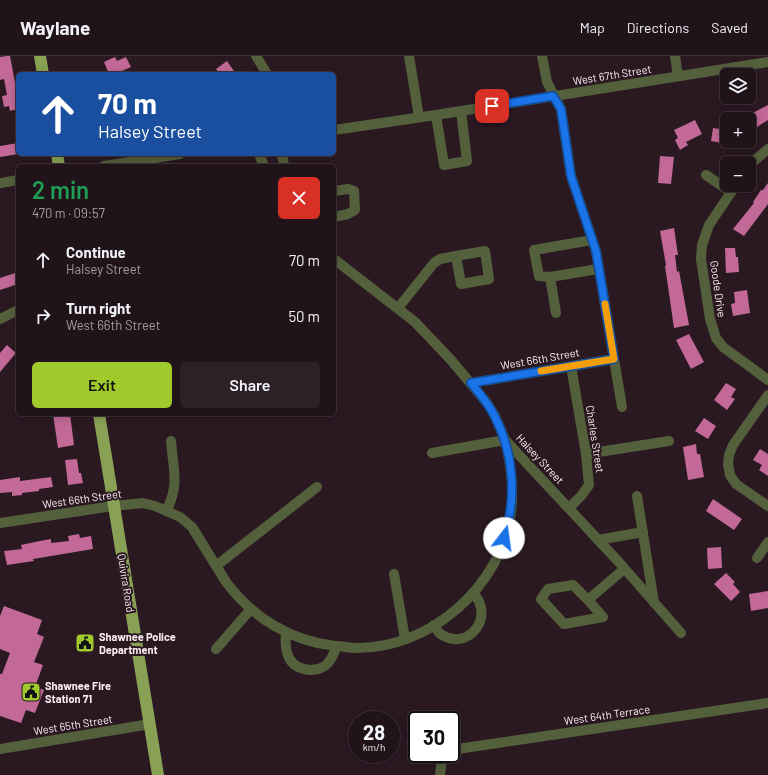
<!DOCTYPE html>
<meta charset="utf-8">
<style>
:root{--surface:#20131a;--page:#2d2027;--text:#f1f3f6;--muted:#a29ea2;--line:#3d3239;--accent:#a0c92b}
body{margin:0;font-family:Barlow,sans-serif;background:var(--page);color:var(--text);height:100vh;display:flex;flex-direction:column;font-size:15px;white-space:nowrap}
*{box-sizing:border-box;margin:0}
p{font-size:13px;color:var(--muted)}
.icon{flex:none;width:22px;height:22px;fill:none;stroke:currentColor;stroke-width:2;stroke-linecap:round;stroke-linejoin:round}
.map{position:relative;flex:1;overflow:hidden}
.details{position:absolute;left:16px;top:108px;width:320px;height:252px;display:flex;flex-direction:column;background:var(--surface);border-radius:6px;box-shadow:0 2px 10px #0003,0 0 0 1px var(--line)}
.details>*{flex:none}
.banner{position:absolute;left:16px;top:16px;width:320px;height:84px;border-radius:6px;box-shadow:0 2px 10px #0003,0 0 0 1px var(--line);background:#1a4fa0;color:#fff;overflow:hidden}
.buttons{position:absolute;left:720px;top:12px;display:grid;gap:8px}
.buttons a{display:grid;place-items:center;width:36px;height:36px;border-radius:6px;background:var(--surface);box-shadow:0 2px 10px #0003,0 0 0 1px var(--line);font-size:20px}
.speed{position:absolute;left:348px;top:655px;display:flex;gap:8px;font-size:20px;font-weight:700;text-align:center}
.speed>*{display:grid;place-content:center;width:52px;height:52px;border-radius:50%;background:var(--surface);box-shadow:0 2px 10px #0003,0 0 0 1px var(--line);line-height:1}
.speed small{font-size:10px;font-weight:400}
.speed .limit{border:2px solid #111;border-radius:6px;background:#fff;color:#111}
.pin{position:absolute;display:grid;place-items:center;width:34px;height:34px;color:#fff;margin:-17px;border-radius:8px;box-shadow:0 2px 6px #0006}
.me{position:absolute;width:44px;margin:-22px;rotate:15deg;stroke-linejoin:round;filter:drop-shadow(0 0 3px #0008)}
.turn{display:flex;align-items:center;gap:14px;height:84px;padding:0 16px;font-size:18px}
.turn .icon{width:52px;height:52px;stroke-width:2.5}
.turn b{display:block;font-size:28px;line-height:34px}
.round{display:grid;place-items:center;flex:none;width:42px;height:42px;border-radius:6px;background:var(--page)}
.head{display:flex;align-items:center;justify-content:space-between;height:68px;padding:0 16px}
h1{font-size:24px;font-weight:600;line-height:30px;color:#1e9e55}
.cta{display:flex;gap:8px;margin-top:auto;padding:8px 16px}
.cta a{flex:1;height:46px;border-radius:6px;background:var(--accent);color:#111;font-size:16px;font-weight:600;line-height:46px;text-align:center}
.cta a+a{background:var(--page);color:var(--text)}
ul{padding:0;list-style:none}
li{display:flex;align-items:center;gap:12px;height:56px;padding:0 16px}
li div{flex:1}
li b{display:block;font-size:15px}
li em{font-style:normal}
header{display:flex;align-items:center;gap:24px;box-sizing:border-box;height:56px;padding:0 20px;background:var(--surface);border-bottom:1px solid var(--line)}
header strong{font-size:19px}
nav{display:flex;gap:22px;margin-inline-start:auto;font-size:14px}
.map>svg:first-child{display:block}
.building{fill:#c26997}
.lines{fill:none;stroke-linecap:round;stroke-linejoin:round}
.minor{stroke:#54603c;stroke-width:10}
.major{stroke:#88a154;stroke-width:12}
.route-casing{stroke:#114b97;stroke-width:10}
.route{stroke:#1a73e8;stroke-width:7}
.slow{stroke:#f59e0b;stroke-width:7}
.labels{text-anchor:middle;stroke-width:4;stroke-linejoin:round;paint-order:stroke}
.street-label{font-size:11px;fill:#faecf2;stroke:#2b1922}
.poi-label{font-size:11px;font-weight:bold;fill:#faecf2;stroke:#2b1922;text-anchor:start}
</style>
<header>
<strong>Waylane</strong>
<nav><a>Map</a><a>Directions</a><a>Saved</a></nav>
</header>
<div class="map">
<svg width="768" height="719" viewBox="0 0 768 719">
<rect width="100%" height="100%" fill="#2b1922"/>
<g class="building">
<polygon points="7,0 10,0 16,32 17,32 18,37 18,53 10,55 9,50 4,51 2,40 7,39 4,23 0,24 0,1"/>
<polygon points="115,1 117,5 126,1 131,11 115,18 109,18 104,6"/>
<polygon points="227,5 236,18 220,18 216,13"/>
<polygon points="768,49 768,64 749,76 749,59"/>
<polygon points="695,64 702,78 686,86 688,89 680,94 675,84 678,82 674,74"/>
<polygon points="713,72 727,74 727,88 711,85"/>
<polygon points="18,87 18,98 0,101 0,90"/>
<polygon points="660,100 674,101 671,128 658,127"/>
<polygon points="768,127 768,148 744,180 733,173 754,147 753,146 761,134 763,134"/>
<polygon points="674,172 678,199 675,199 677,216 679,215 689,269 674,272 665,210 666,209 660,175"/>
<polygon points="725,192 735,192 736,201 738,201 739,216 726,217"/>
<polygon points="15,217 18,228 0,234 0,222"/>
<polygon points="747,234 750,257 733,260 731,248 735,247 734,236"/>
<polygon points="689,278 704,306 691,313 676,284"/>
<polygon points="7,289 16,297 0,316 0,297"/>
<polygon points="726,327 736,333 731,341 735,343 727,354 714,344"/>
<polygon points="53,358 70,358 74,389 58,392"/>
<polygon points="704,362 716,370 708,383 695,375"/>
<polygon points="696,388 697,398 700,398 704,421 688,424 683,391"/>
<polygon points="760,393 768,398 768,420 759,414 762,409 753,404"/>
<polygon points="77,403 79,417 81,417 83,427 68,429 65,404"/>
<polygon points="20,421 20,425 51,421 53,431 39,433 39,435 22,437 22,439 12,440 12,436 0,437 0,424"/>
<polygon points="713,443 742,463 734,474 706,455"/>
<polygon points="79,478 80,482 91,480 93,493 33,503 34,505 7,509 4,495 22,493 21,489 40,485 51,483 51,487 69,485 68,480"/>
<polygon points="721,491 722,512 708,513 707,492"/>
<polygon points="726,517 735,526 733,528 740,536 731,545 714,528"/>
<polygon points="768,535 768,552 751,555 749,538"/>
<polygon points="4,550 42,564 37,578 44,581 34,606 43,609 35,631 44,634 35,657 26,654 21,667 0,660 0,618 2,618 10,597 0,593 0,560"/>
</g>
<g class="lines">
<g class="minor">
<polyline points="256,0 267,18"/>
<polyline points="409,0 419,61"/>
<polyline points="542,0 547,26 561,53 571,120 596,195 622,351"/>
<polyline points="675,0 678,20"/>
<polyline points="436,59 444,109 467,105 461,55"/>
<polyline points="334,74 436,59 768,6"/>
<polyline points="259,98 264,110"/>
<polyline points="282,98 284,110"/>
<polyline points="104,110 180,98"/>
<polyline points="749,111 753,106 768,93"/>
<polyline points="706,119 731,136"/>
<polyline points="0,127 18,124"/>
<polyline points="736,129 709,169 702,189 701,203 710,263 716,282 723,291 768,324"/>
<polyline points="334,135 348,133 354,135 355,154 348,158 334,161"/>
<polyline points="334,203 415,266 451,304 487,347 495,360 505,384 617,504 681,577"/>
<polyline points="550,221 539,220 534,194 592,184"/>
<polyline points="398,252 434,207 440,203 456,200 461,228 489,223 485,195 456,200"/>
<polyline points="556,257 550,221 598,213"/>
<polyline points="0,263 18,254"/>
<polyline points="471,327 614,303"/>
<polyline points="768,339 733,389 729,399 728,408 730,419 736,428 768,450"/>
<polyline points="586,398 669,385"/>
<polyline points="637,440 654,547"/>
<polyline points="569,452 581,440 589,429 586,398 571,310"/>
<path d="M166,455c14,-25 7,-43 5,-70"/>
<path d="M0,467l113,-17 30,-3 12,3 25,11 12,10 34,55c27,36 65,59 109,64 7,0 14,2 21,2 75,1 146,-63 155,-136 3,-25 0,-48 -6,-72l-73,13"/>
<polyline points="598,484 643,476"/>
<polyline points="757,502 768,486"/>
<polyline points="216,510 317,431"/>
<polyline points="394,518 405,583"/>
<polyline points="588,544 603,561 564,568 541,543 548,533 573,529 588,544 624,513"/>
<path d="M434,569c2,3 4,8 8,10 26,16 54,-18 31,-42"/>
<path d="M286,576c-2,20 2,37 25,38 5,0 12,-2 15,-5 6,-5 8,-12 11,-19"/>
<polyline points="216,593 251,553"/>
<polyline points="0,693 150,668"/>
<polyline points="451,696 454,694 464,692 768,647"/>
<polyline points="440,719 442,703 448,698"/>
</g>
<g class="major">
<polyline points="40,0 43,18"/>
<polyline points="57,98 59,110"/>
<polyline points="99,358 158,719"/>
</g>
</g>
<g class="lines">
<g class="route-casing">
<path id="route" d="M492,50l61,-10 8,13 10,67 25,75 18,108 -143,24c8,10 17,20 23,32 20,38 23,83 10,123"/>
</g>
<use href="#route" class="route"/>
<polyline class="slow" points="541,315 614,303 605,248"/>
</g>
<defs>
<g id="civic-square" transform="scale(1)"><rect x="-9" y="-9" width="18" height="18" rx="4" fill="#a0c92b" stroke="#2b1922"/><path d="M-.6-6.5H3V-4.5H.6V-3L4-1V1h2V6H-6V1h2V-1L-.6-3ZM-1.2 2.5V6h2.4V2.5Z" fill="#111"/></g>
</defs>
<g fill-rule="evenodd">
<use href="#civic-square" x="85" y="587"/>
<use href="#civic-square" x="31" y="636"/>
</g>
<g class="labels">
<g class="street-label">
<text transform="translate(612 19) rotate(-9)" y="4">West 67th Street</text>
<text transform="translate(718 233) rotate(82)" y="4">Goode Drive</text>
<text transform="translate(540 303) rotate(-10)" y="4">West 66th Street</text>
<text transform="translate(595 383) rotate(81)" y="4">Charles Street</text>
<text transform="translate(540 403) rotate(47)" y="4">Halsey Street</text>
<text transform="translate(82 443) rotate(-8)" y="4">West 66th Street</text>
<text transform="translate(126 527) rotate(81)" y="4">Quivira Road</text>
<text transform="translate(607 659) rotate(-8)" y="4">West 64th Terrace</text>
<text transform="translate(73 669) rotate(-9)" y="4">West 65th Street</text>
</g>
<g class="poi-label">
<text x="99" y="585">Shawnee Police<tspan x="99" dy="13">Department</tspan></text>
<text x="45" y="634">Shawnee Fire<tspan x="45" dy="13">Station 71</tspan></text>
</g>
</g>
</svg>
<div class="buttons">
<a><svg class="icon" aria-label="layers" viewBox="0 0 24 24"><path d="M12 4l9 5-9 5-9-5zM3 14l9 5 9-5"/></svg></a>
<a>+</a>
<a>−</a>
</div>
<div class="speed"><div>28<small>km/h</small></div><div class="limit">30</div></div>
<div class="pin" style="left:492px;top:50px;background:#d93025"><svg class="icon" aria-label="arrive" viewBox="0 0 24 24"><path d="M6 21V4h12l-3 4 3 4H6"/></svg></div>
<svg class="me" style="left:504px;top:482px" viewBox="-20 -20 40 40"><circle r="19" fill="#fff"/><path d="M0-13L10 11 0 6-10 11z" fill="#1a73e8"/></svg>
<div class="banner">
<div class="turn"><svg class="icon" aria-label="ahead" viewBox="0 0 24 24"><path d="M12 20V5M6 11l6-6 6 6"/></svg><div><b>70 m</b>Halsey Street</div></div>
</div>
<section class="details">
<div class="head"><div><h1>2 min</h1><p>470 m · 09:57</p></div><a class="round" style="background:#d93025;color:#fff"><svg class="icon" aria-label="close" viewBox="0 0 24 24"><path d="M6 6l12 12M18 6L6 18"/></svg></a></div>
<ul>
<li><svg class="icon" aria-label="ahead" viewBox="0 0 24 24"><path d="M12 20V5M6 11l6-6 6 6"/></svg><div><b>Continue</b><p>Halsey Street</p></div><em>70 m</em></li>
<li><svg class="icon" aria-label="right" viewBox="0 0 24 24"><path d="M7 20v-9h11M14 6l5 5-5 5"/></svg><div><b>Turn right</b><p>West 66th Street</p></div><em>50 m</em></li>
</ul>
<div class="cta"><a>Exit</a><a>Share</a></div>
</section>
</div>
